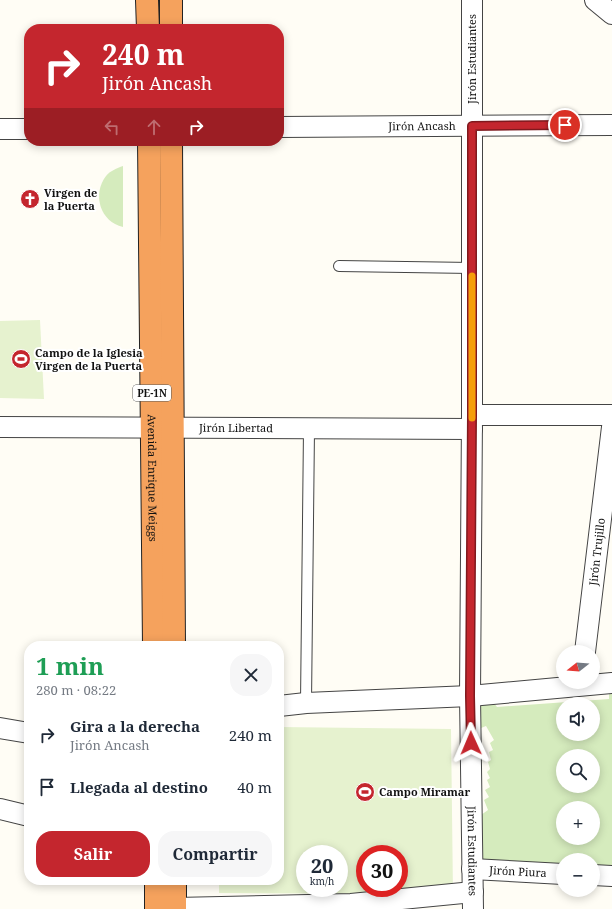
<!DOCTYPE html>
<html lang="es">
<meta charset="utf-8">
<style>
:root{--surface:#fff;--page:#f6f6f7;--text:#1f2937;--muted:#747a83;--accent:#c4262e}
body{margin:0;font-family:"Noto Serif",serif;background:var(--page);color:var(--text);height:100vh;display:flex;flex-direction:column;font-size:15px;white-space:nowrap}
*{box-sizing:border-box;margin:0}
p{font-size:13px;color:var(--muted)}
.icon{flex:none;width:22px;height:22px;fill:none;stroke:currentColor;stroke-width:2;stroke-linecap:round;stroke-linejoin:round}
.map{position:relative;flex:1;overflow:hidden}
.drawer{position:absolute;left:24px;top:641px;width:260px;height:244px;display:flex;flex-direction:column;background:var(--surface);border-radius:16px;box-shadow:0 2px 10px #0003}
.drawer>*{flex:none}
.banner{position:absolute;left:24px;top:24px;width:260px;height:122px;border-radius:16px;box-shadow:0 2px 10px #0003;background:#c4262e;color:#fff;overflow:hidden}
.needle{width:26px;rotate:253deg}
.controls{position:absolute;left:556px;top:645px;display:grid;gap:8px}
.controls a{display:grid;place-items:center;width:44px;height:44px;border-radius:50%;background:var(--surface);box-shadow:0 2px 10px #0003;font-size:20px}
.speed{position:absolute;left:296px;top:845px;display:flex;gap:8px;font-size:20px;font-weight:700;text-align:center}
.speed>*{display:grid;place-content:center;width:52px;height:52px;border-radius:50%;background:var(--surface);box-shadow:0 2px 10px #0003;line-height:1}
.speed small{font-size:10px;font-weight:400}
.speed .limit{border:6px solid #d22;background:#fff;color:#111}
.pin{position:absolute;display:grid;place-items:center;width:34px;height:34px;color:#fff;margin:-17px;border:2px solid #fff;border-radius:50%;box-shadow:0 1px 4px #0007}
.me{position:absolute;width:44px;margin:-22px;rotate:359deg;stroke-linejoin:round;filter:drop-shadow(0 0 3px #0008)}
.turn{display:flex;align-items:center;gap:14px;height:84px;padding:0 12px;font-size:18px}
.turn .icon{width:52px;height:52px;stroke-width:2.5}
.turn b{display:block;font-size:28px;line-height:34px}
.lanes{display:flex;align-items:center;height:38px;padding:0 12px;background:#0003;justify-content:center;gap:20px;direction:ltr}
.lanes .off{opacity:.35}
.round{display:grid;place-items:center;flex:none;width:42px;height:42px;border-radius:16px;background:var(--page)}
.overview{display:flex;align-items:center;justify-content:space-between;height:68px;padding:0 12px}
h1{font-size:24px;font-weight:700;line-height:30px;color:#1e9e55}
.action{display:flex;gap:8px;margin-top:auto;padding:8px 12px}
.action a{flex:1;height:46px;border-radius:16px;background:var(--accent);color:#fff;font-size:16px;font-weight:700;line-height:46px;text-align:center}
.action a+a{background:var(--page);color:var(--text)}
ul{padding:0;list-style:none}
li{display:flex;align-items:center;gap:12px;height:52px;padding:0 12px}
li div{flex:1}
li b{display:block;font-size:15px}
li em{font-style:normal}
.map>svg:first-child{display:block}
.green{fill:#d5ebbd;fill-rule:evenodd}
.pitch{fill:#e6f2cf;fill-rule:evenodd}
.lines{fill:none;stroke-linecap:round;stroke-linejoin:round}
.lane-casing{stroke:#444;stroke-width:12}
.street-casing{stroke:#444;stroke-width:22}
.highway-casing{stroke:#222;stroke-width:24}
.lane{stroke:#fff;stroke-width:10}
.street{stroke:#fff;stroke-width:20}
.highway{stroke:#f5a25d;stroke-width:22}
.route-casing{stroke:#7f191e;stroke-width:10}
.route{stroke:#c4262e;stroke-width:7}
.slow{stroke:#f59e0b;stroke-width:7}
.labels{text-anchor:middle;stroke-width:4;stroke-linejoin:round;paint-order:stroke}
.shield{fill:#fff;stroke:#585858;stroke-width:1}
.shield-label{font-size:10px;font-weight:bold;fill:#111}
.street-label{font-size:11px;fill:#111;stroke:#fff}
.poi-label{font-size:11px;font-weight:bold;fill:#111;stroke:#fff;text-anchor:start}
</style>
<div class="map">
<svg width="612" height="909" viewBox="0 0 612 909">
<rect width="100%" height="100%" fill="#fffdf5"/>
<g class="green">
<path d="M123,166v61c-23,-5 -31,-33 -17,-51 4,-5 11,-8 17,-10z"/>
<path d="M609,693h3v179l-19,-2v-10h-30v9l-82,-5 -7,-44 14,-10 -4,-10 5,-3 -4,-7 5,-3 -3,-7 3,-2 -3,-6 3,-3 -2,-7 3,-2 -2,-8 4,-2 -3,-7 4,-3 -8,-14 -10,4 3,-29 11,-3 7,9 112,-8zM563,704h30v30h-30zM563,756h30v30h-30zM563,808h30v30h-30z"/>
</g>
<g class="pitch">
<polygon points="40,320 44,399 0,398 0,321"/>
<path d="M279,727l172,2 2,165 -234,-1v-13h60zM305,854h34v34h-34zM365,854h34v34h-34z"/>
</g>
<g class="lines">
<g class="lane-casing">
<g id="lane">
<polyline points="339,266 472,268"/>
<polyline points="306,703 309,429"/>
</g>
</g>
<g class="street-casing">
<g id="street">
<path id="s1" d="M472,0v415l-2,281 3,213"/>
<polyline points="595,0 612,14"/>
<path id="s2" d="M279,127l333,-2"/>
<polyline points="0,129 29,129"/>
<polyline points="472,415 612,415"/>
<path id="s3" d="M0,427l472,2"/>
<path id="s4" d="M585,652l27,-225"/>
<polyline points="279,706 306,703 470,696 612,683"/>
<polyline points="0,728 29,733"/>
<polyline points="0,809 29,816"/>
<path id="s5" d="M472,869l91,5"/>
<polyline points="593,875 612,876"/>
<polyline points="175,908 351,904 473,892"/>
</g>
</g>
<g class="highway-casing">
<g id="highway">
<polyline points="147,0 148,29"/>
<polyline points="171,29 171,0"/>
<path id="s6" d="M149,141l5,505"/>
<polyline points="171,141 174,646"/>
<polyline points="156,880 156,909"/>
<polyline points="175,880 175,909"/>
</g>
</g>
<use href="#lane" class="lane"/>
<use href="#street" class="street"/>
<use href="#highway" class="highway"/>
</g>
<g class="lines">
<g class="route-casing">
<polyline id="route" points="471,743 470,696 472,415 472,126 565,125"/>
</g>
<use href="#route" class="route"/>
<polyline class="slow" points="472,276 472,418"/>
</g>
<defs>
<g id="church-disc" transform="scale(1)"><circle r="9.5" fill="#c4262e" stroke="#fff"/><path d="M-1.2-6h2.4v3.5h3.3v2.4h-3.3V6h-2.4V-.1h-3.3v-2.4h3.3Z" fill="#fff"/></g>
<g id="stadium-disc" transform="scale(1)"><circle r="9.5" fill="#c4262e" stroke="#fff"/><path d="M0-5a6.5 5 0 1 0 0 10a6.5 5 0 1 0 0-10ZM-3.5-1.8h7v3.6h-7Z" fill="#fff"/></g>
</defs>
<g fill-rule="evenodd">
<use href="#church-disc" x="30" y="199"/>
<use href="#stadium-disc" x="21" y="359"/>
<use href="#stadium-disc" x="365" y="792"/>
</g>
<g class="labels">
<rect class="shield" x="133" y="385" width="38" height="16" rx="3"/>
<g class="shield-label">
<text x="152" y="397">PE-1N</text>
</g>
<g class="street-label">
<text transform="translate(472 59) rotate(-90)" y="4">Jirón Estudiantes</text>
<text dy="4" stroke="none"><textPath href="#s2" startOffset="143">Jirón Ancash</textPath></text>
<text dy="4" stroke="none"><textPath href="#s3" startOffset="236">Jirón Libertad</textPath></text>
<text dy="4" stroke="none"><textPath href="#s6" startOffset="337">Avenida Enrique Meiggs</textPath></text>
<text dy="4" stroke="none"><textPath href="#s4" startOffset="101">Jirón Trujillo</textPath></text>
<text dy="4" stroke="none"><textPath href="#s1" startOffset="851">Jirón Estudiantes</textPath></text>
<text dy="4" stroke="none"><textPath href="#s5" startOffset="46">Jirón Piura</textPath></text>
</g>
<g class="poi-label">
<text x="44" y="197">Virgen de<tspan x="44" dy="13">la Puerta</tspan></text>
<text x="35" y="357">Campo de la Iglesia<tspan x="35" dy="13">Virgen de la Puerta</tspan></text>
<text x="379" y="796">Campo Miramar</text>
</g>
</g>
</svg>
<div class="controls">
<a><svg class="needle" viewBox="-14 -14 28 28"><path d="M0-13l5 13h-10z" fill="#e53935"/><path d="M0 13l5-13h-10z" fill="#747a83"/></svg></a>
<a><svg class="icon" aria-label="sound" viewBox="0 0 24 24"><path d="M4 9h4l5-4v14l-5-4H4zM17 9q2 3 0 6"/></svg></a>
<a><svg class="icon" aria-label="search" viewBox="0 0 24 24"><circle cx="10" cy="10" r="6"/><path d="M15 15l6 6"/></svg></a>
<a>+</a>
<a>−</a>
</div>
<div class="speed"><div>20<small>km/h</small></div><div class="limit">30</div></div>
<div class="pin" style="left:565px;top:125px;background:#d93025"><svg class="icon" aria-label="arrive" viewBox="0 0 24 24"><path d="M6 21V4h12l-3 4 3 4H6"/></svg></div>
<svg class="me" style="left:471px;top:743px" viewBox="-20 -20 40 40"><path d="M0-17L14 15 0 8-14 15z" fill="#c4262e" stroke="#fff" stroke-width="4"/></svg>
<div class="banner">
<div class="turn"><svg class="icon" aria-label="right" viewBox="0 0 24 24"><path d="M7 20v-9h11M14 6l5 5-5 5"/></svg><div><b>240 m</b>Jirón Ancash</div></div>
<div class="lanes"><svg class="icon off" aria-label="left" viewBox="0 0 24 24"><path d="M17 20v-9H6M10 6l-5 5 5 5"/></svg><svg class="icon off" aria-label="ahead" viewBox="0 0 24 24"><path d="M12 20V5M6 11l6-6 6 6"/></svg><svg class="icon" aria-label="right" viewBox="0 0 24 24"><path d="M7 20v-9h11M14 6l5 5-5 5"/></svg></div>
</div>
<section class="drawer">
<div class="overview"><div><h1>1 min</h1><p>280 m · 08:22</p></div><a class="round"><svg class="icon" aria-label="close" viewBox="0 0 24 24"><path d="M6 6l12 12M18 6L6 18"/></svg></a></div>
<ul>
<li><svg class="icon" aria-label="right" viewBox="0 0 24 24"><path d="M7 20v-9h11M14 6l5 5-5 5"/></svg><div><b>Gira a la derecha</b><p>Jirón Ancash</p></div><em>240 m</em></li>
<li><svg class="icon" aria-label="arrive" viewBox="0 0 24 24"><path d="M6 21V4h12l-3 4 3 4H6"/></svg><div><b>Llegada al destino</b></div><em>40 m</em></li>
</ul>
<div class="action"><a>Salir</a><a>Compartir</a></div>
</section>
</div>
